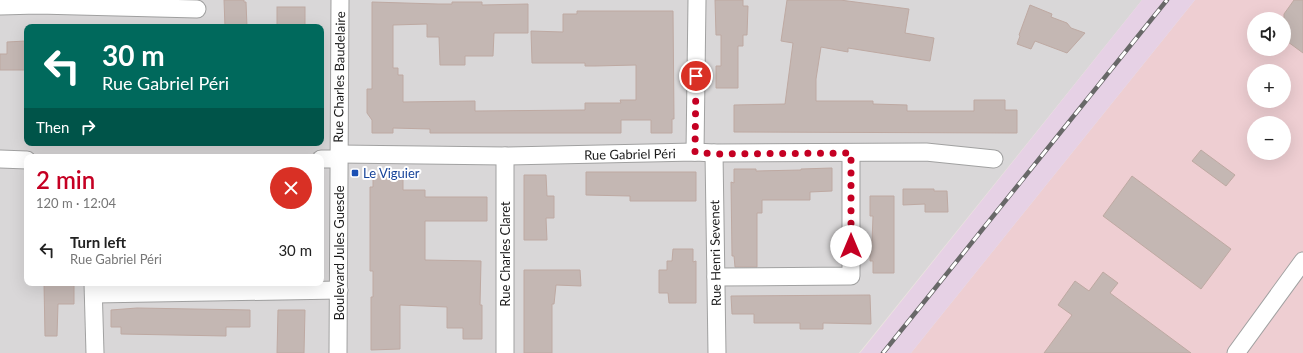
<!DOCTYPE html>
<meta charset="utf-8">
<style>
:root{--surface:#fff;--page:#f6f6f6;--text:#222;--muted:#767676;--accent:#c50023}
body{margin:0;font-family:Lato,sans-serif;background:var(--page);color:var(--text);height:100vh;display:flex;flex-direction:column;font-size:15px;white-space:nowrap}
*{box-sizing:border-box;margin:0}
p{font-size:13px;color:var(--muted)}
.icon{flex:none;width:22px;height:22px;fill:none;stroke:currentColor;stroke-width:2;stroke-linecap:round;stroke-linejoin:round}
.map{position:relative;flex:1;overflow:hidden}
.sheet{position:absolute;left:24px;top:154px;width:300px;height:132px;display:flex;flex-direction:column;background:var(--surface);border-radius:8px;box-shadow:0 4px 16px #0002}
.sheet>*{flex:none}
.guide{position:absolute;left:24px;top:24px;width:300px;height:122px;border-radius:8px;box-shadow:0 4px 16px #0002;background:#00695c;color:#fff;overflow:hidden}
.tools{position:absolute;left:1247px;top:12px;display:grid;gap:8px}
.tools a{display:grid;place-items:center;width:44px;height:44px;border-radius:50%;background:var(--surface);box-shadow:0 4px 16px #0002;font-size:20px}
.pin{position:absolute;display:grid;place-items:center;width:34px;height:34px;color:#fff;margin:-17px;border:2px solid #fff;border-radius:50%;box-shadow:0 1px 4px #0007}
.me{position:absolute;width:44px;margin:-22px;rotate:0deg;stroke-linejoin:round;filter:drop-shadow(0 0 3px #0008)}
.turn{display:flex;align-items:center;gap:14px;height:84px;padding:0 12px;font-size:18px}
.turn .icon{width:52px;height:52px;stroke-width:2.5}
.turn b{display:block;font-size:28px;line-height:34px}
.then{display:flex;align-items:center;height:38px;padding:0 12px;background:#0003;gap:8px;font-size:15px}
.round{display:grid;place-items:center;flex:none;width:42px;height:42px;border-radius:21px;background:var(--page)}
.summary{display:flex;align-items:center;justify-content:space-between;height:68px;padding:0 12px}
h1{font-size:24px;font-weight:600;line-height:30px;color:var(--accent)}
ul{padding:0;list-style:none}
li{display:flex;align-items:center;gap:12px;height:56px;padding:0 12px}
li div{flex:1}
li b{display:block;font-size:15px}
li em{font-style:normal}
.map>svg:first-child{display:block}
.residential{fill:#d9d7d8;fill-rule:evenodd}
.commercial{fill:#eeced2;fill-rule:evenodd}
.industrial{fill:#e6d1e5}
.building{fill:#c4b7b3;stroke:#bea9a2}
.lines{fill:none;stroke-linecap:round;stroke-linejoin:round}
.minor-casing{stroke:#a1a1a1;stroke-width:19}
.minor{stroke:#fff;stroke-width:17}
.rail-casing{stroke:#686868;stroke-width:4.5}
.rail{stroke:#fff;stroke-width:3;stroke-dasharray:9;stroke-linecap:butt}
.route{stroke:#c50023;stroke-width:7;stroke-dasharray:0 12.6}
.transit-dot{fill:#1a4fb4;stroke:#fff;stroke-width:1.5}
.labels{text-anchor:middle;stroke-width:4;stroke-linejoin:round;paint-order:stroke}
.street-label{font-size:13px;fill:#1a1a1a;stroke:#fff}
.transit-label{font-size:13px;fill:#164399;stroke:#fff;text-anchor:start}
</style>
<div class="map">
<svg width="1303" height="353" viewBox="0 0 1303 353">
<rect width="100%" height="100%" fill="#ece6df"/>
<path class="residential" d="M0,0h1142l-283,353h-859zM27,27h294v116h-294zM27,157h294v126h-294z"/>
<path class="commercial" d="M1195,0h108v353h-392zM1254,19h30v30h-30zM1254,71h30v30h-30zM1254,123h30v30h-30z"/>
<polygon class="industrial" points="1142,0 1195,0 911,353 860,353"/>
<g class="building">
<polygon points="224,0 244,0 244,2 246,2 247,27 225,27"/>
<polygon points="715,0 743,0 743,6 748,6 747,35 743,35 743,46 738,46 738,88 716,88 716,66 721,66 721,35 716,35"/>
<polygon points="787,0 840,0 909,9 905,33 934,38 930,61 848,48 848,52 821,47 816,79 816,101 873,101 873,104 907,105 907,111 974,111 974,100 1005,100 1005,110 1017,110 1017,133 734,132 734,105 785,104 793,43 781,41"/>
<polygon points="1294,0 1303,0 1303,53 1284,39 1284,14"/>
<polygon points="372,2 438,4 452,4 452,2 482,2 482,5 528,4 528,33 494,33 493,56 465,56 465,65 440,65 439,37 427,37 427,24 393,25 393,68 398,68 398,75 403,75 403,102 475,101 475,111 585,110 585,103 621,103 620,100 636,100 636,65 595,66 585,66 585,63 532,63 531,31 563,32 563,14 577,14 577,11 673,11 674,119 672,119 672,133 651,133 651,120 621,120 621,133 430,133 430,129 393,128 393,133 372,133 372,120 367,113 367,89 372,89"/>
<polygon points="1030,5 1052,14 1051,17 1067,23 1071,28 1085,33 1067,53 1035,41 1031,49 1017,44 1020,36 1019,35"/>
<rect x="277" y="7" width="28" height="20"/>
<polygon points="26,41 27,70 0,70 0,54 7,54 7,42"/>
<polygon points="1201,150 1235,175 1226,186 1192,161"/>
<polygon points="832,168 832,191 810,192 810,200 762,200 762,213 757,213 757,267 735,267 734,256 732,256 731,182 734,183 734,169 756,169 756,171 801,170 801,169"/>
<polygon points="586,172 696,172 696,201 630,201 630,196 586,195"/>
<polygon points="373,174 403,175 403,190 425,190 425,197 487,197 487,221 425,221 425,260 481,261 480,305 482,305 482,339 463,339 463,328 447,328 447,307 400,305 400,349 371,350 371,297 373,297 373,271 370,271 370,187 373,187"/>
<polygon points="524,175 546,175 547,196 554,196 554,218 546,218 547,240 524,240"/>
<polygon points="1132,176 1231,249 1201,289 1103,216"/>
<polygon points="903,189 934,189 934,191 947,191 948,212 925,212 925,204 903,205"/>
<polygon points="870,196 894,196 894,273 873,273 873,261 870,261 870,243 872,243 873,216 870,216"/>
<polygon points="673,249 693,249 693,262 696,261 696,303 669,303 668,293 659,293 659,270 667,270 667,261 672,261"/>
<polygon points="524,270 580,270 581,286 556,285 554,304 552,304 552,353 524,353"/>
<polygon points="1103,272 1118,283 1110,293 1191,353 1044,353 1072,315 1058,305 1075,281 1089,291"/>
<polygon points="44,283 68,283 68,285 74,285 74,304 58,304 57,336 45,336"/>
<polygon points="870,295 871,324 823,323 823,329 800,329 800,323 754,323 754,314 732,314 731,296"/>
<polygon points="137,308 250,310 250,327 226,327 226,336 121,334 121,327 111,327 111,310"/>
<polygon points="278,310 305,310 304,353 277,353"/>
</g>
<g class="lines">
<g class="minor-casing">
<g id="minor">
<polyline points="0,6 38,5 197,9"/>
<polyline points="695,152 697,0"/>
<polyline points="714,153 717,353"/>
<polyline points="339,154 505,156 695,152 714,153 926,152 994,159"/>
<polyline points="505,156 505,353"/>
<polyline points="0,159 27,160"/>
<polyline points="321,159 339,159"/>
<polyline points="716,277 851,276 851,153"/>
<polyline points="93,283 95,353"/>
<polyline points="94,294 339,290"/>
<polyline points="338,353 340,0"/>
<polyline points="1236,353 1303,261"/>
</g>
</g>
<use href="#minor" class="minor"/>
<g class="rail-casing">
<polyline id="rail" points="883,353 1167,0"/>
</g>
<use href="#rail" class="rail"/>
</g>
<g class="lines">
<polyline class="route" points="696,76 695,152 714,154 851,153 851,246"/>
</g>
<rect class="transit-dot" x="351" y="169" width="8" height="8" rx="2"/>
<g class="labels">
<g class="street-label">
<text transform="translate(339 77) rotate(-89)" y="5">Rue Charles Baudelaire</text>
<text transform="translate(630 154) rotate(-1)" y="5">Rue Gabriel Péri</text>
<text transform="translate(339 253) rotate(-90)" y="5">Boulevard Jules Guesde</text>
<text transform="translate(715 253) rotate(-91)" y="5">Rue Henri Sevenet</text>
<text transform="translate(505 254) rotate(-90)" y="5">Rue Charles Claret</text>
</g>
<g class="transit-label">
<text x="363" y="178">Le Viguier</text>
</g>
</g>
</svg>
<div class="tools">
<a><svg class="icon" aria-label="sound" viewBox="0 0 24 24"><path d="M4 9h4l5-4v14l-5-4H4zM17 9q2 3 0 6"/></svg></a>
<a>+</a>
<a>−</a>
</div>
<div class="pin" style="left:696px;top:76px;background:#d93025"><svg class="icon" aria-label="arrive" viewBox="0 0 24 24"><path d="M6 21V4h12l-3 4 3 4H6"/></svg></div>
<svg class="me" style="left:851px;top:246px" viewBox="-20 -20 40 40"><circle r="19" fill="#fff"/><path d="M0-13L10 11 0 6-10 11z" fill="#c50023"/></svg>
<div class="guide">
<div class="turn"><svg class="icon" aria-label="left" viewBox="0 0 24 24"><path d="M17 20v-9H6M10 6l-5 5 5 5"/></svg><div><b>30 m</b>Rue Gabriel Péri</div></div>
<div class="then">Then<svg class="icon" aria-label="right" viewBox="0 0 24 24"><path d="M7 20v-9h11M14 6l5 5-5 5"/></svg></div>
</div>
<section class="sheet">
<div class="summary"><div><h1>2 min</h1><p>120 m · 12:04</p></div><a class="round" style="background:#d93025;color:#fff"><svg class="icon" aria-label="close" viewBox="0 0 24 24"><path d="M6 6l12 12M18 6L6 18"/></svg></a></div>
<ul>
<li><svg class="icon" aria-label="left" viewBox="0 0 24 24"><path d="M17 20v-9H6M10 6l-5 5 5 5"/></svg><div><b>Turn left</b><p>Rue Gabriel Péri</p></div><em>30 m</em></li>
</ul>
</section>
</div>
